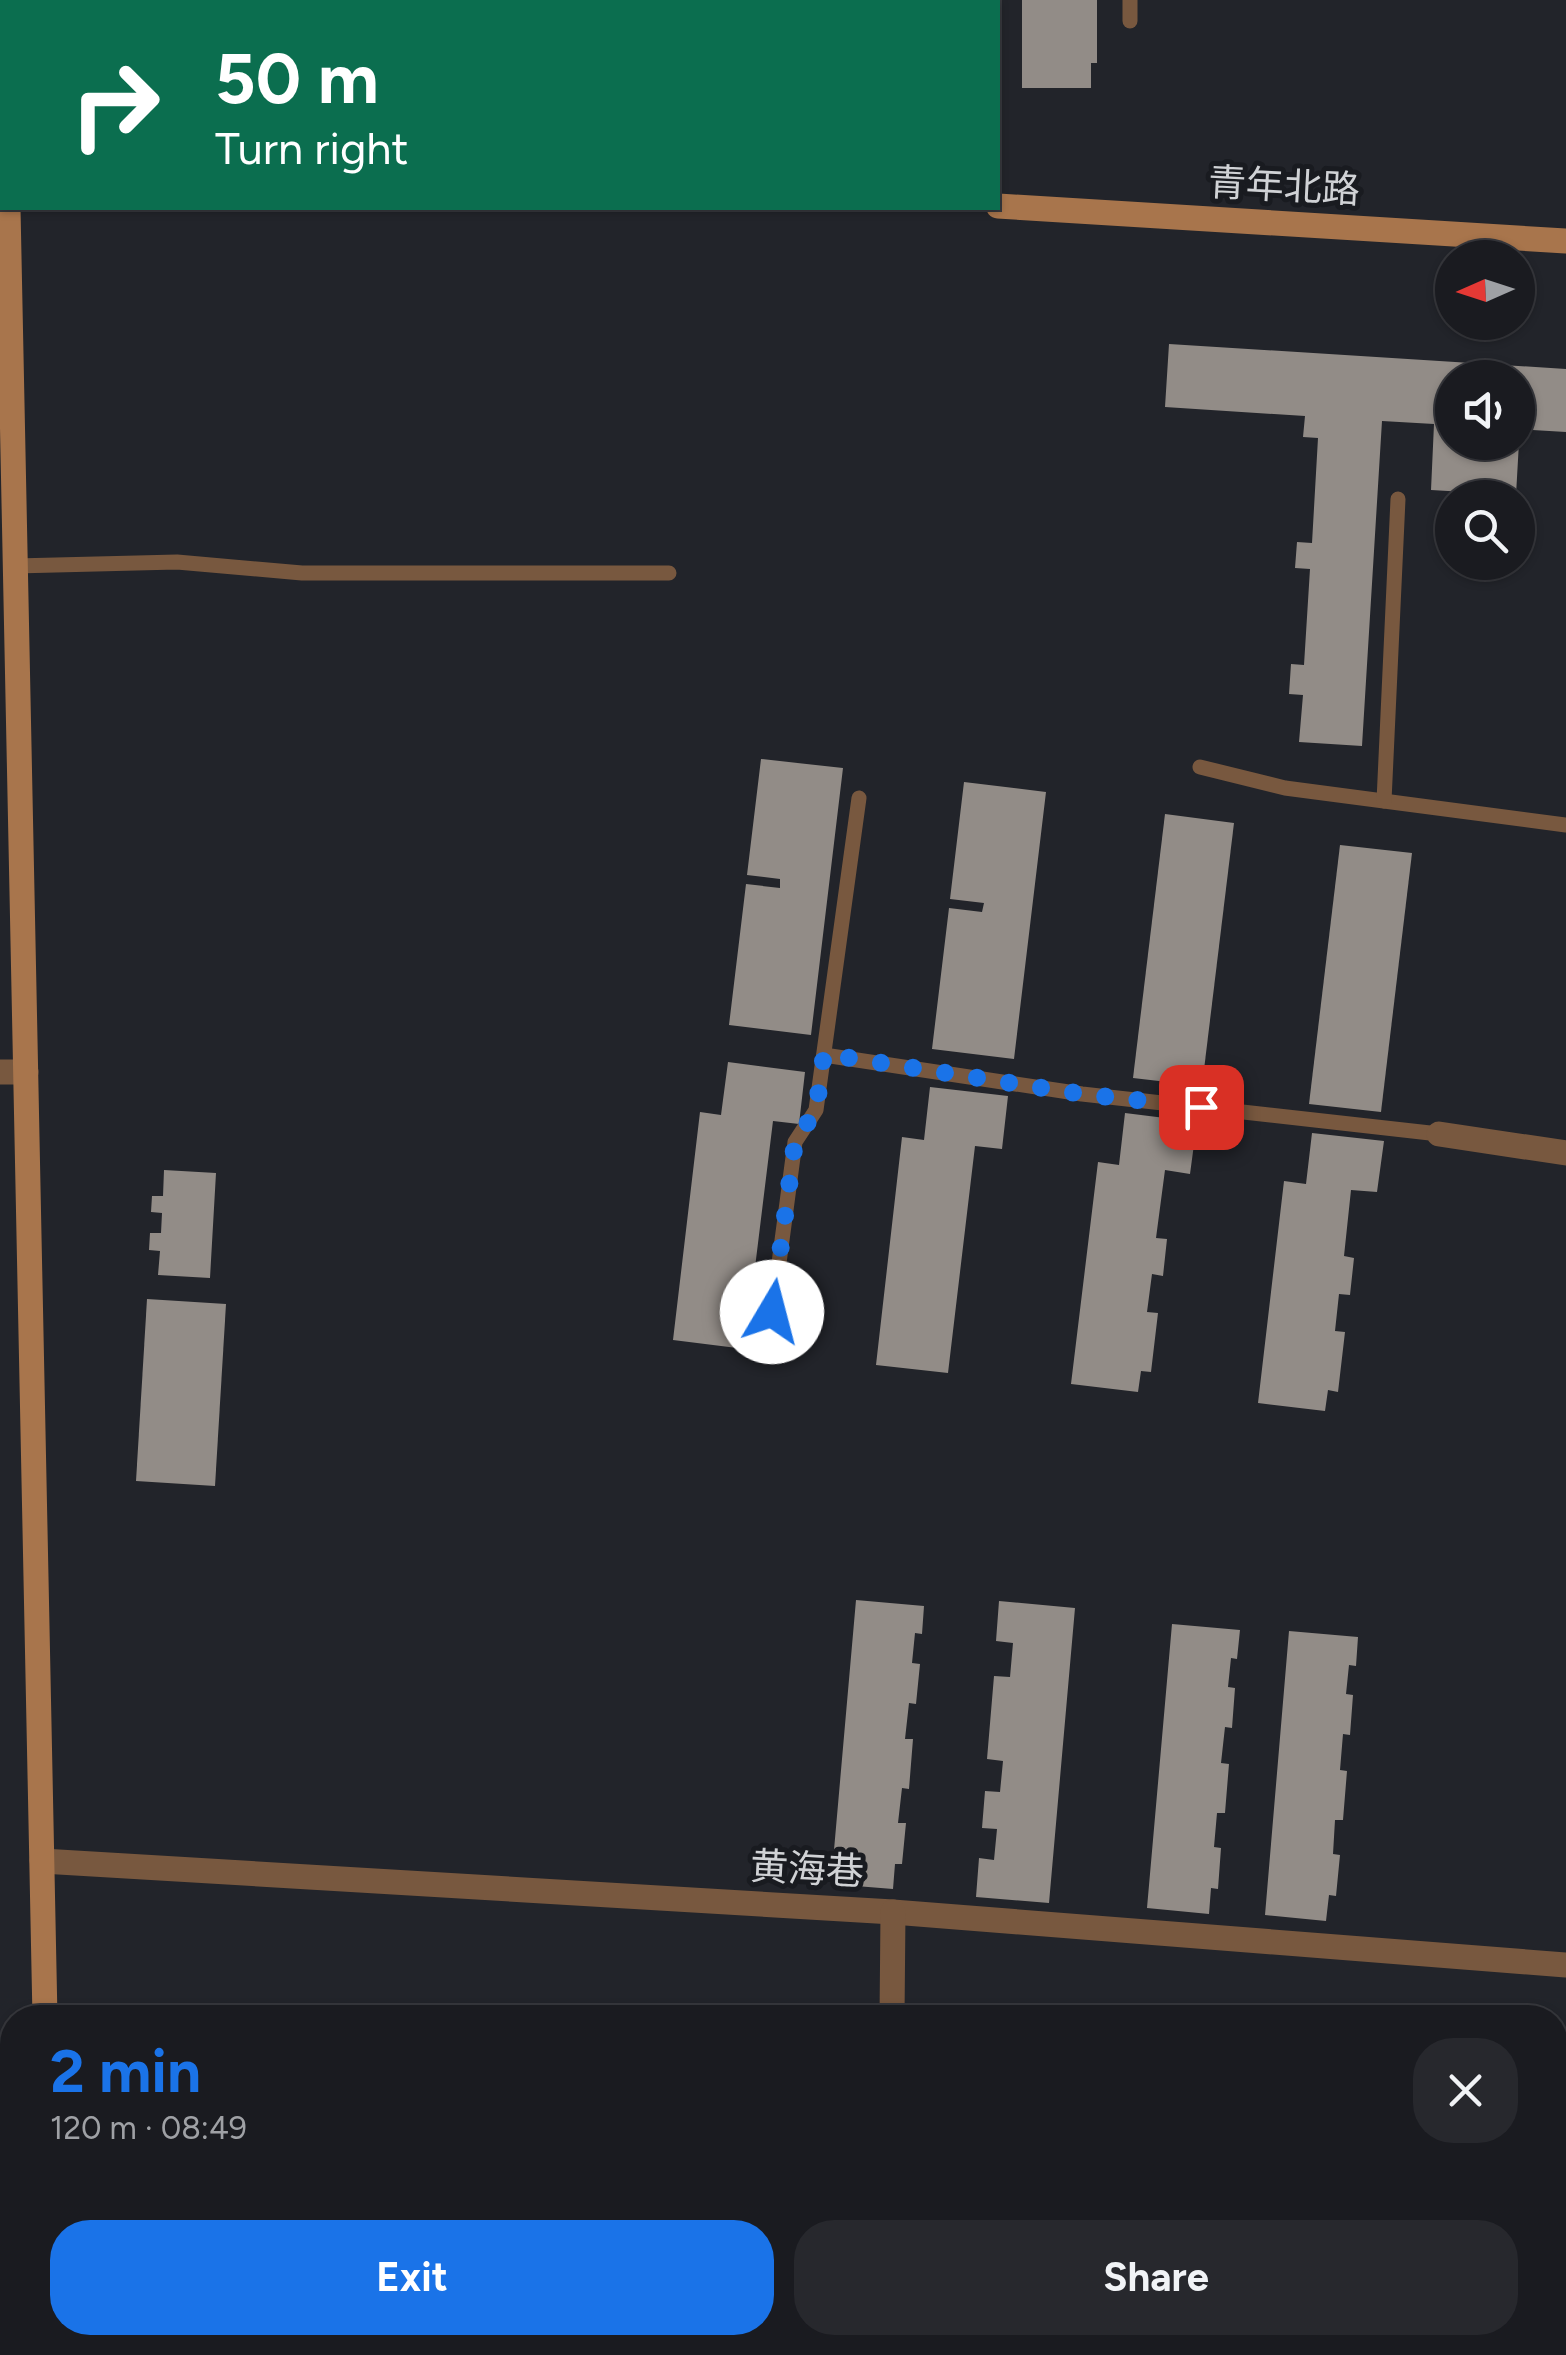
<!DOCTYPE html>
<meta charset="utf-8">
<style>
:root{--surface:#1a1b20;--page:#27282d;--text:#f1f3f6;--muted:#9fa1a5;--line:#38393e;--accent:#1a73e8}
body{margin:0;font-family:Figtree,"Noto Sans SC",sans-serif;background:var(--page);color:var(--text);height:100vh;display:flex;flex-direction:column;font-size:38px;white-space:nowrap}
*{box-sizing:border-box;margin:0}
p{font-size:32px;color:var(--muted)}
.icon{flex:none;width:55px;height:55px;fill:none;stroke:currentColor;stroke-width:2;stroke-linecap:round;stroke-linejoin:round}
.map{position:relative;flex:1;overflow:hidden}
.side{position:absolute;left:0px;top:2005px;width:1568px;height:350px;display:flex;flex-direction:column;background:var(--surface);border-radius:40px 40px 0 0;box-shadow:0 2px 8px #0004,0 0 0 2px var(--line)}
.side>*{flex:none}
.banner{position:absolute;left:0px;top:0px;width:1000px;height:210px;box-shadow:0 2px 8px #0004,0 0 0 2px var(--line);background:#0b6e4f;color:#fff;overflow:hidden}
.needle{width:65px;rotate:267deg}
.fabs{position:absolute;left:1435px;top:240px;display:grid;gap:20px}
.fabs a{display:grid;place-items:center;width:100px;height:100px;border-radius:50%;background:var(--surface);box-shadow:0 2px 8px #0004,0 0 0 2px var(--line);font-size:50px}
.pin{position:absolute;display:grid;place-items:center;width:85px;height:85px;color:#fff;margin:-42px;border-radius:20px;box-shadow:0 5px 15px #0006}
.me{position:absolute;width:110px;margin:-55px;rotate:8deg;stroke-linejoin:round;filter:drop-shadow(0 0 8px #0008)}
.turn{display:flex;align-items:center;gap:35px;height:210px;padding:0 50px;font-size:45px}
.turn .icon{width:130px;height:130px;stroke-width:2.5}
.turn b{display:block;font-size:70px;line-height:85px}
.round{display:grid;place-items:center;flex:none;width:105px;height:105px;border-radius:40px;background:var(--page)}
.head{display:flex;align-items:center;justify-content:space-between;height:170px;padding:0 50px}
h1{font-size:60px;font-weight:700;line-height:75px;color:var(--accent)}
.primary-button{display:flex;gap:20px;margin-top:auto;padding:20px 50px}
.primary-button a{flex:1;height:115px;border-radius:40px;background:var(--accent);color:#fff;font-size:40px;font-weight:700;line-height:115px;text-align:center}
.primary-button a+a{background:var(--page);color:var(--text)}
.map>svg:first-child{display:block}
.building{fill:#928c87}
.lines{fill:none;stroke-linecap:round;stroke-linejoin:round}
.lane{stroke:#78583f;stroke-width:15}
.street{stroke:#78583f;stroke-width:25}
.secondary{stroke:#a8754c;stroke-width:25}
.route{stroke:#1a73e8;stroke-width:18;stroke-dasharray:0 32.4}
.labels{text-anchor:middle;stroke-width:10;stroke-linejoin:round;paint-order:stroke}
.street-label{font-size:38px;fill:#d0d2d5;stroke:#191b20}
</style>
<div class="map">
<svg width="1566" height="2355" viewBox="0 0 1566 2355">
<rect width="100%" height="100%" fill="#22242a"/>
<g class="building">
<polygon points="1022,0 1097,0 1097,63 1091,63 1091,88 1022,88"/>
<polygon points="1169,344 1566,369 1566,432 1518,429 1518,378 1452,378 1452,442 1519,442 1516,495 1431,490 1434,424 1382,421 1362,746 1299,742 1303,695 1289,694 1291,664 1304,665 1310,569 1295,568 1297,542 1312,543 1318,438 1303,437 1305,416 1165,407"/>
<polygon points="761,759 843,768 811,1035 729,1025 746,884 780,888 780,879 747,875"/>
<polygon points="964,782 1046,792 1014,1059 932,1049 949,908 982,912 984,903 950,899"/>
<polygon points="1165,814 1234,823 1202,1086 1133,1078"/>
<polygon points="1340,845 1412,853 1381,1112 1309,1104"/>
<polygon points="728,1062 805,1072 799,1124 773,1121 745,1349 673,1340 700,1112 721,1115"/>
<polygon points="930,1087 1008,1096 1002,1149 975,1146 948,1373 876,1365 902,1137 924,1140"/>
<polygon points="1125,1113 1197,1122 1190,1174 1165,1170 1156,1238 1167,1239 1163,1276 1152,1274 1147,1312 1158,1313 1151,1372 1141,1371 1138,1392 1071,1384 1098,1162 1119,1165"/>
<polygon points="1312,1133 1384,1141 1377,1192 1351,1190 1344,1256 1354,1258 1350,1295 1339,1294 1335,1331 1345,1332 1338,1392 1328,1390 1325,1411 1258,1403 1284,1181 1306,1184"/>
<polygon points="164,1170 216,1173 210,1278 158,1275 160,1251 149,1250 150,1233 161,1233 162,1213 151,1212 152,1196 163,1196"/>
<polygon points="147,1299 226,1304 215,1486 136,1481"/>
<polygon points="856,1600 924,1606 922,1634 915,1633 912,1663 920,1664 916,1704 909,1703 905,1739 913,1739 909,1789 902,1788 898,1823 906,1823 902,1864 895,1864 893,1889 831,1884"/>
<polygon points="999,1601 1075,1608 1049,1903 976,1897 979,1858 994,1860 997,1829 982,1828 985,1791 1000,1792 1003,1761 987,1759 994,1676 1010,1677 1013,1643 996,1641"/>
<polygon points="1172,1624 1240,1630 1237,1659 1231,1658 1228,1687 1235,1688 1232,1728 1225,1727 1221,1763 1229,1764 1225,1813 1217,1813 1214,1847 1221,1848 1218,1889 1211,1888 1209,1914 1147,1908"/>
<polygon points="1289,1631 1358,1637 1356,1666 1349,1665 1346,1694 1353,1695 1350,1735 1343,1734 1340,1770 1347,1771 1343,1820 1335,1820 1333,1854 1340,1855 1336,1896 1329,1895 1326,1921 1265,1915"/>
</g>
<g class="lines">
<g class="lane">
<polyline points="350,0 350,2"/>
<polyline points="1130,0 1130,21"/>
<polyline points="15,566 177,562 302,573 669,573"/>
<polyline points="1200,767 1285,788 1566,825"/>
<polyline points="1384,801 1398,499"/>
<polyline points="824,1055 1082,1094 1439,1134"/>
<polyline points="768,1346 795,1142 816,1110 859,798"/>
</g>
<g class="street">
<polyline points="937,0 937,2"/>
<polyline points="0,1072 26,1072"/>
<polyline points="1439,1134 1566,1153"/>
<polyline points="42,1861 893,1912 1566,1965"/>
<polyline points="892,2018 893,1912"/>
<polyline points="889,2355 889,2342"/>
</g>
<g class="secondary">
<polyline points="3,0 4,2"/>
<polyline points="0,153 2,153"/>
<polyline points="998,206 1566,241"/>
<polyline points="8,208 45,2018"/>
<polyline points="52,2342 52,2355"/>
</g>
</g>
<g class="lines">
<polyline class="route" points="772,1312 795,1142 816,1110 824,1054 1082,1094 1201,1107"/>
</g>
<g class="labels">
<g class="street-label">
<text transform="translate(1284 186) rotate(3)" y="13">青年北路</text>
<text transform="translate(807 1869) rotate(3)" y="13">黄海巷</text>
</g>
</g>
</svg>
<div class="fabs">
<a><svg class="needle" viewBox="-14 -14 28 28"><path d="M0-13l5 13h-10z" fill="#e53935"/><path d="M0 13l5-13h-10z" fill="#9fa1a5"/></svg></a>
<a><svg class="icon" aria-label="sound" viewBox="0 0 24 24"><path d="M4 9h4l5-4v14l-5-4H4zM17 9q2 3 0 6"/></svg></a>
<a><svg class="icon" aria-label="search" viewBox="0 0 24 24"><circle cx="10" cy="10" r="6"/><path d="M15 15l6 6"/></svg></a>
</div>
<div class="pin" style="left:1201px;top:1107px;background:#d93025"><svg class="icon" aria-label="arrive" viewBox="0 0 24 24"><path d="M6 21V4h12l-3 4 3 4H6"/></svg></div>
<svg class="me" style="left:772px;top:1312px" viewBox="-20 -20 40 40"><circle r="19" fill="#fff"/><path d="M0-13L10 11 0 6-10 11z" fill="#1a73e8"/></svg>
<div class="banner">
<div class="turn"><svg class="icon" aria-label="right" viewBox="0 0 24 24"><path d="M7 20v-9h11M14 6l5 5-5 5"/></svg><div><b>50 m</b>Turn right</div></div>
</div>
<section class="side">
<div class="head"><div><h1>2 min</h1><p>120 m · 08:49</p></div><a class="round"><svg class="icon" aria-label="close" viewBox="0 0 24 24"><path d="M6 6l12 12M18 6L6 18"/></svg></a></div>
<div class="primary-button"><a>Exit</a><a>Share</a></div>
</section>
</div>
